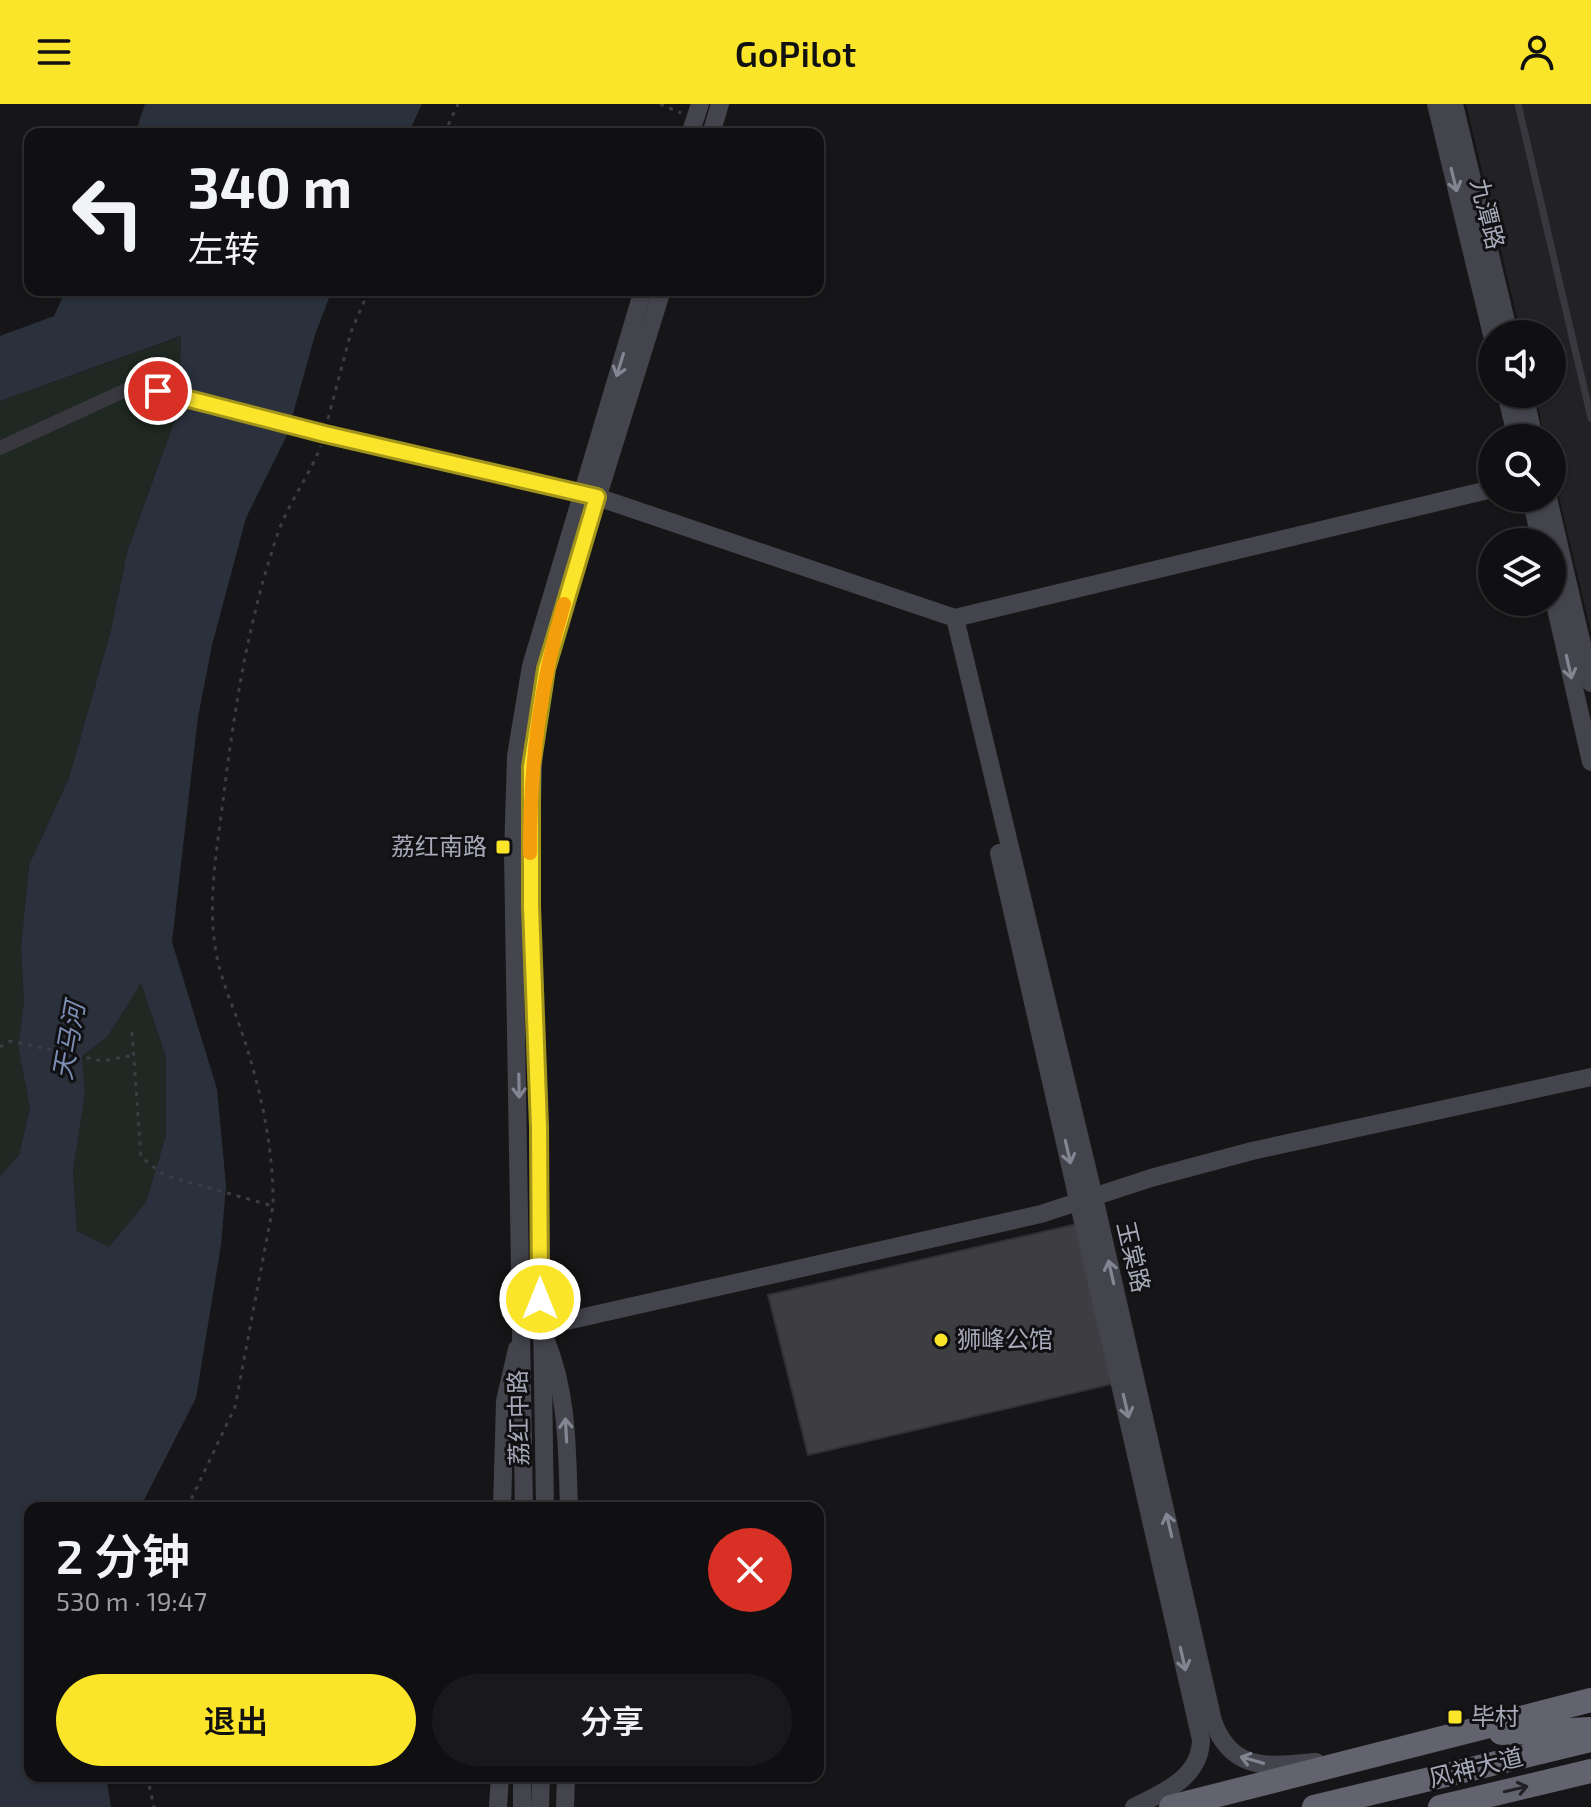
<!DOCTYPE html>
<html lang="zh">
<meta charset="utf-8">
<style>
:root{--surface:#101012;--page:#19191b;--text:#f1f3f6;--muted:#9c9d9f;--line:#303032;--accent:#fbe52b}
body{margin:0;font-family:"Exo 2","Noto Sans SC",sans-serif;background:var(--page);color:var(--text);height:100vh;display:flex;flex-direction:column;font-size:30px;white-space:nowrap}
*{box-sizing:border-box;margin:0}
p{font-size:26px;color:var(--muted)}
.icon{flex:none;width:44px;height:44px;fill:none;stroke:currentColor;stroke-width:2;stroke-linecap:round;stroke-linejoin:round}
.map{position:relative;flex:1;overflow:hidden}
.panel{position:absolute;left:24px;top:1398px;width:800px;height:280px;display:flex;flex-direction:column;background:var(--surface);border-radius:16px;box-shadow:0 2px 6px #0004,0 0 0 2px var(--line)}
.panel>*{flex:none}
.banner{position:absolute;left:24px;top:24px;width:800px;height:168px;border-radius:16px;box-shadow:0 2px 6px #0004,0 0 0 2px var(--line);background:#101012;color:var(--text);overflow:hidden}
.fabs{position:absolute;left:1478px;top:216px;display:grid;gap:16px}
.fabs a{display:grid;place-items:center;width:88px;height:88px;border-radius:50%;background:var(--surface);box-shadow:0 2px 6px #0004,0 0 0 2px var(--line);font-size:40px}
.pin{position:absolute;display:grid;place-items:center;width:68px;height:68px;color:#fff;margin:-34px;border:4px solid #fff;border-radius:50%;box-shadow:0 2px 8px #0007}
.me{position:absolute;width:88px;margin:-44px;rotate:0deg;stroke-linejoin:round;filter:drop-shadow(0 0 6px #0008)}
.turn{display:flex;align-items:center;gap:28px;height:168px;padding:0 32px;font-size:36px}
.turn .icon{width:104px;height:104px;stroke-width:2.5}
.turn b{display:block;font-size:56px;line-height:68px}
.round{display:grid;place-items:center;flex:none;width:84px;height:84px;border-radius:42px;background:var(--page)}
.head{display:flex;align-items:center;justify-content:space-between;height:136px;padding:0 32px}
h1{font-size:48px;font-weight:600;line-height:60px}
.primary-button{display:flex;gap:16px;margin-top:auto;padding:16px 32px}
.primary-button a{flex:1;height:92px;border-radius:48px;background:var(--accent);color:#111;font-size:32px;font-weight:600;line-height:92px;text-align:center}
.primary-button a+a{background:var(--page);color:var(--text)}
header{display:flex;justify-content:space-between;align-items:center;height:104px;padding:0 32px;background:var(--accent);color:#111;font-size:36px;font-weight:600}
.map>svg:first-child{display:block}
.built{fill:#222225}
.green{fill:#1f2822}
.water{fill:#2b313c;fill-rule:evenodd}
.building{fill:#3d3d42;stroke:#313034;stroke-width:2}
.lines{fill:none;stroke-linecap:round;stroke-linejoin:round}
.path{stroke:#3c3d44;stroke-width:3;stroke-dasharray:4 6;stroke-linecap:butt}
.lane{stroke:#39383f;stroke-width:7}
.street{stroke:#39383f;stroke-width:14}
.secondary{stroke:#44444d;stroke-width:18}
.highway{stroke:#62636e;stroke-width:24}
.oneway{stroke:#848593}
.oneway2{stroke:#212125}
.route-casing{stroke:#a3951c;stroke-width:20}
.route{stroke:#fbe52b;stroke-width:14}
.slow{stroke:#f59e0b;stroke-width:14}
.poi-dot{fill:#fbe52b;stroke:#111113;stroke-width:3}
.labels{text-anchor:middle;stroke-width:6;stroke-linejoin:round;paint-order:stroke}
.street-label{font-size:24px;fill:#a7a8b8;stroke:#111113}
.poi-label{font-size:24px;fill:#a7a8b8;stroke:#111113;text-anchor:start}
.water-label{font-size:26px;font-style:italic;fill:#7c8db5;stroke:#111113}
</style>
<header><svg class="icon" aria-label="menu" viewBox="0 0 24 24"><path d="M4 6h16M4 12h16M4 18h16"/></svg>GoPilot<svg class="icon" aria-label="person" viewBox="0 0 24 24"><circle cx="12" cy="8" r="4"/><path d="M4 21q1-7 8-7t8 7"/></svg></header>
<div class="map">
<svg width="1591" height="1703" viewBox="0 0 1591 1703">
<rect width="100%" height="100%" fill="#161618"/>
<polygon class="built" points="1466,0 1591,0 1591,528 1552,363 1552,334 1545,334 1535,290 1552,290 1552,230 1521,230"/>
<g class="green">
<polygon points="182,232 180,302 127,448 111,526 69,674 29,761 21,843 24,899 18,943 30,1004 19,1051 0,1072 0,297"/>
<polygon points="141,878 166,953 166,1031 146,1098 109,1143 77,1127 73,1067 85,990 82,951 108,932"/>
</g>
<g class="water">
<polygon points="145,0 422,0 408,30 135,30"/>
<path d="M66,186h266l-17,45 -28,100 -41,83 -34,127 -14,72 -26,225 45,147 9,97 -5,59 -25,153 -56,110h-110v268h76l5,31h-111v-631l19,-21 11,-47 -12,-61 6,-44 -3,-56 8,-82 40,-87 42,-148 16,-78 53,-146 1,-70 -181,65v-65l54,-20zM141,879l25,74v78l-20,67 -37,45 -32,-16 -4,-60 12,-77 -3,-38 26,-20z"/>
</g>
<polygon class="building" points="1077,1120 1112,1280 808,1351 768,1191"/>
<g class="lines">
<g class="path">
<polyline points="660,0 681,9"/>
<polyline points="444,30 458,0"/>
<polyline points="328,315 351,228 369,186"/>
<polyline points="132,928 141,1053 164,1071 273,1102"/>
<polyline points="0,943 10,937 102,957 135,951"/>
<path d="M187,1404l48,-101 38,-201c1,-52 -11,-111 -27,-161 -10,-34 -26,-63 -31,-99 -7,-47 2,-98 8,-145 11,-90 25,-181 55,-268 11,-31 31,-57 43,-87"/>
<polyline points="147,1672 154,1703"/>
</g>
<polyline class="lane" points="1518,0 1591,314"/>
<polyline class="street" points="0,344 139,280 325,330 592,392"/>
<g class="secondary">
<polyline points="1436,0 1492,231"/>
<polyline points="1454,0 1509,230"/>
<polyline points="690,30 700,0"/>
<polyline points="711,30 720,0"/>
<polyline points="1506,290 1517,334"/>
<polyline points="1524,290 1534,334"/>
<polyline points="597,393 955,514 1492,385"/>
<polyline points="1531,394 1541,438"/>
<polyline points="1548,394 1591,579"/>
<polyline points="1552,487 1591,658"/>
<path d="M955,514l139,579 119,524c19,52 56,45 103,41"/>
<path d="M999,749l202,887c-1,38 -37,52 -67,67"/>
<polyline points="540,1223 1041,1110 1151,1074 1252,1047 1591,973"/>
<path d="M546,1237c22,53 21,110 23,167"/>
<polyline points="502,1404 505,1297 517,1245"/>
<polyline points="524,1404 513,751 516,652 531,562 643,186"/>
<polyline points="545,1404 539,1023 530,767 534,632 546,565 563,504 662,186"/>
<polyline points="498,1703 500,1672"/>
<polyline points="522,1703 522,1672"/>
<polyline points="540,1703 541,1672"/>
<polyline points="565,1703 566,1672"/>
</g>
<g class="highway">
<polyline points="1501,1629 1591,1625"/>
<polyline points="1171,1703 1591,1596"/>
<polyline points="1314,1703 1591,1636"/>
<polyline points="1440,1703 1591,1667"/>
</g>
</g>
<defs><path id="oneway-shaft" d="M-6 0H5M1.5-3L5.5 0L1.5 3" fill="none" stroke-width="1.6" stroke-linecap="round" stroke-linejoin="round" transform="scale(2)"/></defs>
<g class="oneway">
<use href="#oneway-shaft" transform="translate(1454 76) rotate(76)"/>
<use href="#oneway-shaft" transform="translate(620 261) rotate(107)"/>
<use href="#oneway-shaft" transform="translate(1569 563) rotate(77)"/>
<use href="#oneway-shaft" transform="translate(519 982) rotate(89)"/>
<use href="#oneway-shaft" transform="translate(1068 1048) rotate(77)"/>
<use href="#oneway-shaft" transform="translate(1111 1168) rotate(-103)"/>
<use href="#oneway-shaft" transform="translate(1126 1302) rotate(77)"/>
<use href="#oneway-shaft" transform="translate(566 1326) rotate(-93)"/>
<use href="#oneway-shaft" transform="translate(1169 1421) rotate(-103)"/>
<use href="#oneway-shaft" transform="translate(1183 1555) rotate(77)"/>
<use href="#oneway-shaft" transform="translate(1252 1656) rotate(-164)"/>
</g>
<use class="oneway2" href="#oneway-shaft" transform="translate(1516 1685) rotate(-13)"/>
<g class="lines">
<g class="route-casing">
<polyline id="route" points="158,287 325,330 597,393 546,565 531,663 531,802 539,1023 540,1195"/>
</g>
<use href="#route" class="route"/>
<path class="slow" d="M530,749c0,-87 9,-166 34,-249"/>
</g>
<g class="poi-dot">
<rect x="495" y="735" width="16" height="16" rx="4"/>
<circle cx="941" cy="1236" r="8"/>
<rect x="1447" y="1605" width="16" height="16" rx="4"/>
</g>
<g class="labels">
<g class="street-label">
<text transform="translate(1487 110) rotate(76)" y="8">九潭路</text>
<text transform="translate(1133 1153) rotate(77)" y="8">玉棠路</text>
<text transform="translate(519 1314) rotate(-91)" y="8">荔红中路</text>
<text transform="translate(1476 1664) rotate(-14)" y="8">风神大道</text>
</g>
<g class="poi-label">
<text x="487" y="751" text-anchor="end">荔红南路</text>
<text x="957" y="1244">狮峰公馆</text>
<text x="1471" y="1621">毕村</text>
</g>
<g class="water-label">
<text transform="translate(69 937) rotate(-80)" y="9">天马河</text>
</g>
</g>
</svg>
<div class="fabs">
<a><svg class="icon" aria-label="sound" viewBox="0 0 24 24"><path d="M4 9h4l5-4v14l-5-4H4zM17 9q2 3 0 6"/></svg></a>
<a><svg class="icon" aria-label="search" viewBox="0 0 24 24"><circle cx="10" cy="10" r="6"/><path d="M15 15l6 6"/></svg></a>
<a><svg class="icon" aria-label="layers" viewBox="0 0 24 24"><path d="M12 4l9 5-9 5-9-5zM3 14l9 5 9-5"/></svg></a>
</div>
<div class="pin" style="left:158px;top:287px;background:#d93025"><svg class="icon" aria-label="arrive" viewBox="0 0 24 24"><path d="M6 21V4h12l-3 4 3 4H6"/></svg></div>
<svg class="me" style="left:540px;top:1195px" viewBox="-20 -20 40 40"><circle r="17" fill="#fbe52b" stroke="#fff" stroke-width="3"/><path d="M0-11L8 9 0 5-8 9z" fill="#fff"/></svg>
<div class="banner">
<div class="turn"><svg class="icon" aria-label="left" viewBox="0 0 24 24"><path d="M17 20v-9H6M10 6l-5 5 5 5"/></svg><div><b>340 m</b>左转</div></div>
</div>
<section class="panel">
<div class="head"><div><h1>2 分钟</h1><p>530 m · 19:47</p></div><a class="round" style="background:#d93025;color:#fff"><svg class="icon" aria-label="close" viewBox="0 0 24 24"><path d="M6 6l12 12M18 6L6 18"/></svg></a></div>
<div class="primary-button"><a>退出</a><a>分享</a></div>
</section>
</div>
